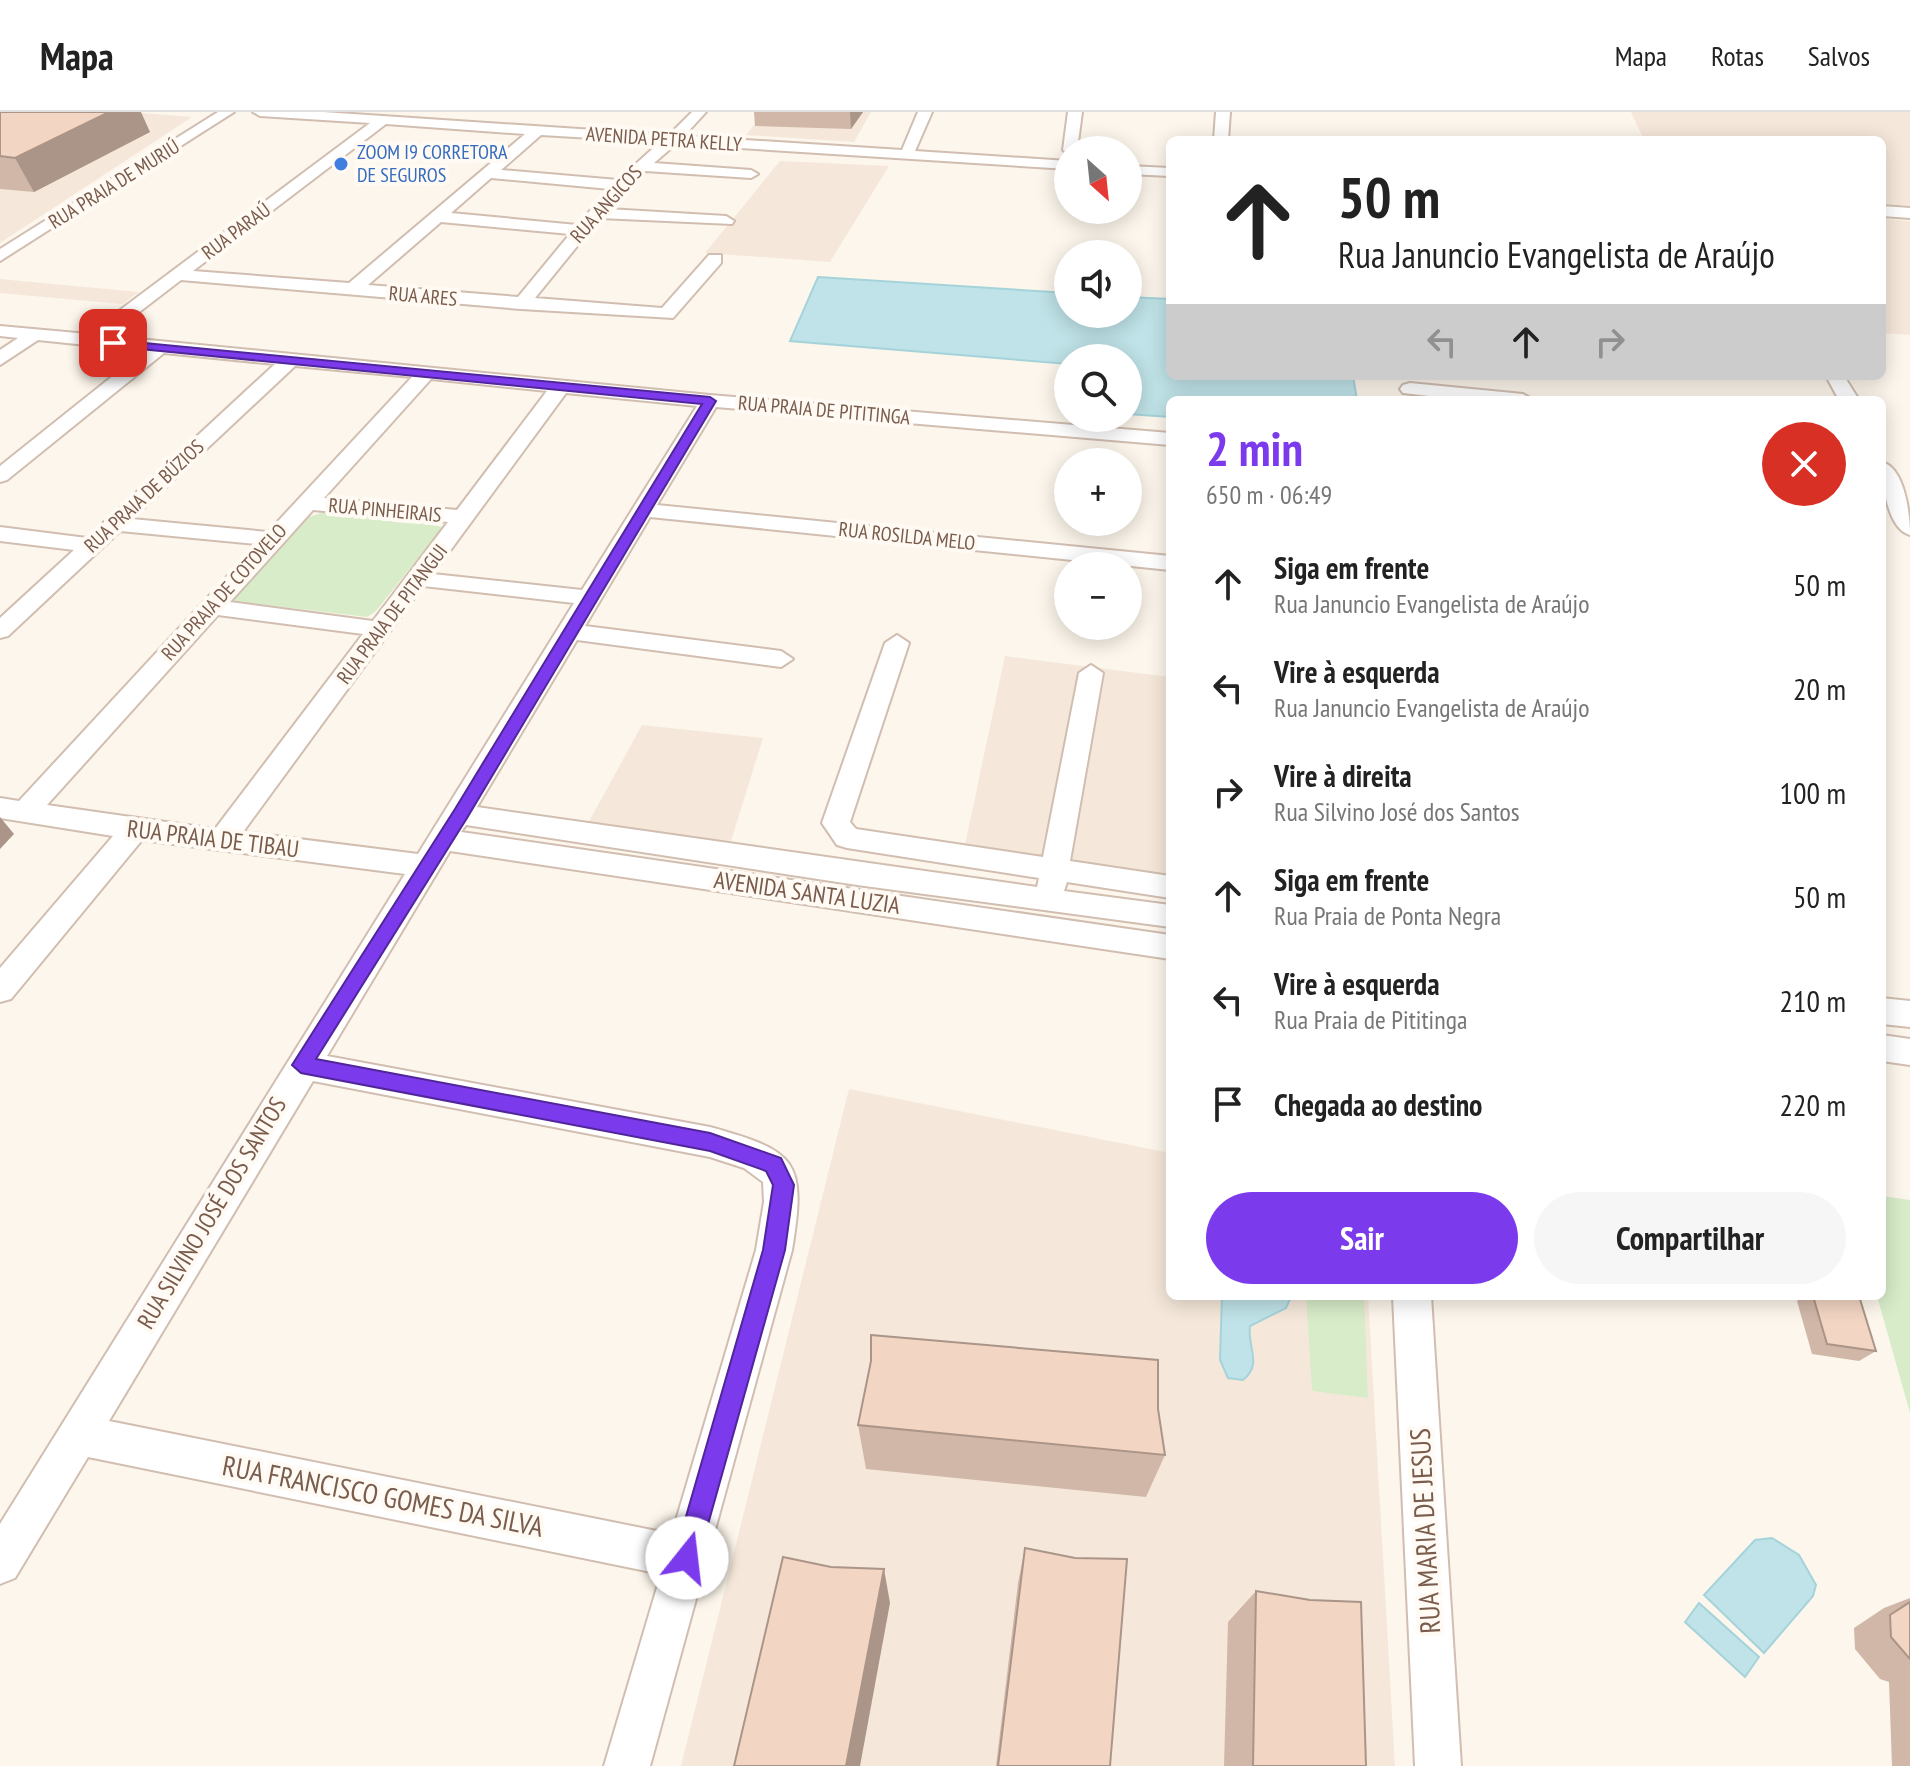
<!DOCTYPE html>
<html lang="pt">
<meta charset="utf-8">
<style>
:root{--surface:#fff;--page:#f6f6f6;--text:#222;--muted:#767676;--line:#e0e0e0;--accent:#7c3aed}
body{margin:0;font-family:"PT Sans Narrow",sans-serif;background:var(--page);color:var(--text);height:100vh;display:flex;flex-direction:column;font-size:30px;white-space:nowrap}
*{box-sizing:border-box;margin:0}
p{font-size:26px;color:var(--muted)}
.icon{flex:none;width:44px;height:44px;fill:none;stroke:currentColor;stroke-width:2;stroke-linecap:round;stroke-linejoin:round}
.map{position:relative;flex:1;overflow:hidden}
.side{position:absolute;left:1166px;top:284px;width:720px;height:904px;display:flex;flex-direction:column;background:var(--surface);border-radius:12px;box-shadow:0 4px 20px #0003}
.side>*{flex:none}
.hud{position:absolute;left:1166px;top:24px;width:720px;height:244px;border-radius:12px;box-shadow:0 4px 20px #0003;background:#fff;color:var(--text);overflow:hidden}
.needle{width:52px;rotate:153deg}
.buttons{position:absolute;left:1054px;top:24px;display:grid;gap:16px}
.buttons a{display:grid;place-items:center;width:88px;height:88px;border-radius:50%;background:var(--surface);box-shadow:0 4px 20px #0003;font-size:40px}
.pin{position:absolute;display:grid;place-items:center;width:68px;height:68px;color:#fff;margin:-34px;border-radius:16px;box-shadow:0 4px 12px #0006}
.me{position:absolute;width:88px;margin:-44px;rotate:16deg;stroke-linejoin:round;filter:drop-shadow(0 0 6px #0008)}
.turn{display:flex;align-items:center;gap:28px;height:168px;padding:0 40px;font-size:36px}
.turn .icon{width:104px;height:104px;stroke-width:2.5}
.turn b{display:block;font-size:56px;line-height:68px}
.lanes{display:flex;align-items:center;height:76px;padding:0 40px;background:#0003;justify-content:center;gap:40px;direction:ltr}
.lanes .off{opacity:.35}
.round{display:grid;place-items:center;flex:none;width:84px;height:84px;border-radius:42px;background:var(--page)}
.overview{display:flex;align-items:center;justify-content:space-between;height:136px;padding:0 40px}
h1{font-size:48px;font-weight:600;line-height:60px;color:var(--accent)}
.cta{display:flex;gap:16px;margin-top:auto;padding:16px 40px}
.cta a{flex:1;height:92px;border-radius:48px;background:var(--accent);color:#fff;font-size:32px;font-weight:600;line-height:92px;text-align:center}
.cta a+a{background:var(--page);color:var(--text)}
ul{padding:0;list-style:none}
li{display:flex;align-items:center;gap:24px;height:104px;padding:0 40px}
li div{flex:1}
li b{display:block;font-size:30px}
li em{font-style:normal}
header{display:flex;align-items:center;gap:48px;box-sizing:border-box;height:112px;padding:0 40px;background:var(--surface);border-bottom:2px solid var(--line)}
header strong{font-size:38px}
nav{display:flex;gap:44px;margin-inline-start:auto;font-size:28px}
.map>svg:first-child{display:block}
.residential{fill:#f5e8da}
.green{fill:#d8ecc9}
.water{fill:#bfe3e8;stroke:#a5d3da;stroke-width:2}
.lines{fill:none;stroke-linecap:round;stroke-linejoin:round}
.minor-casing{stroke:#d1beb0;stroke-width:4}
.minor{fill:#fff;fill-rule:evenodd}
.wall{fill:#d1b7a8}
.shaded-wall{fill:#aa9588}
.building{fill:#f3d5c3;stroke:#aa9588;stroke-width:2}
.route{fill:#7c3aed;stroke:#51269a;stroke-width:2}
.shop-dot{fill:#3f7fe0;stroke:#fffaf3;stroke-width:3}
.labels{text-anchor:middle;stroke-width:8;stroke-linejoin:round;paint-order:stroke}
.far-street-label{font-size:20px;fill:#7a5c4d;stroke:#fffaf3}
.far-shop-label{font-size:20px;fill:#366cbe;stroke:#fffaf3;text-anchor:start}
.street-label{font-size:24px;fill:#7a5c4d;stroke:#fffaf3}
.near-street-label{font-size:28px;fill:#7a5c4d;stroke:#fffaf3}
</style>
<header>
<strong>Mapa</strong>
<nav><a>Mapa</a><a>Rotas</a><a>Salvos</a></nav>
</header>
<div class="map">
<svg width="1910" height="1654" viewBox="0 0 1910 1654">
<rect width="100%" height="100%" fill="#fdf6ec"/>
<g class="residential">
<polygon points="0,0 130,0 192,5 0,131"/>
<polygon points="764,0 871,0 854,30 746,23"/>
<polygon points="1631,0 1910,0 1910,94 1882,92 1882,28 1644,28"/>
<polygon points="780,49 889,54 830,150 705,141"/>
<polygon points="1882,107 1910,109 1910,223 1882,221"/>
<polygon points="0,167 139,180 122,192 0,181"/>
<polygon points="1005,544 1170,565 1170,768 963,742"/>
<polygon points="642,613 763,626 731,729 586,715"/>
<polygon points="849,977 1170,1041 1170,1184 1368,1184 1395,1654 681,1654"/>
</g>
<g class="green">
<polygon points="327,399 433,410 442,416 376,499 367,505 234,489 236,483 309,405"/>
<polygon points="1882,1084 1910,1088 1910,1301 1877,1184 1882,1184"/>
<polygon points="1306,1184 1364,1185 1368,1286 1312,1279"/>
</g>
<g class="water">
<polygon points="818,165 1068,181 1068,202 1128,202 1128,185 1170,187 1170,264 1353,264 1357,288 1170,288 1170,305 1128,302 1128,246 1068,246 1068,252 790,229"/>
<path d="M1222,1184l69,1 -5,11 -36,18c-3,22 13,38 -7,54l-15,-2 -8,-18z"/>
<polygon points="1772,1426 1799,1443 1816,1473 1813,1484 1764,1541 1704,1483 1755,1428"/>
<polygon points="1699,1491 1759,1545 1745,1565 1685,1510"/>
</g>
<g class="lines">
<g class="minor-casing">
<g id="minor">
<polygon points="218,0 234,0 0,149 0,137"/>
<path d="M253,0h70l346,23 23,-23h14l-22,24 218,14 16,-38h14l-17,39 153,10v8l-392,-25 -22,19 97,7 7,4 -7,4 -106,-7 -37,38 118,7 8,5 -2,3 -132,-6 -65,80 127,10 47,-53h12v8l-48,55 -152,-9 -340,-29 -73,56 602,59 460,38v12l-454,-38 -59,98 513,51v14l-520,-53 -65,109 196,25 12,8 -12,8 -204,-27 -100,167 560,80 2,-9 -192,-30 -10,-3 -15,-22 63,-180 12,-8 12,8 -59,179 6,7 187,28 36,-184 12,-8 12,8 -33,188 100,15v22l-103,-16 -3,9 106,14v22l-313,-42 -391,-60 -5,7 709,103v24l-720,-108 -123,205 383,71c86,24 97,33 82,123l-142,516h-46l57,-192 -573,-117 -73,121 -15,6v-60l405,-650 -263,-34 -131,159 -11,3v-34l113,-132 -113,-18v-20l19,3 238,-257 -137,-13 -112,105 -8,2v-20l74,-68 -74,-9v-14l87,11 188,-174 -111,-11 -157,127 -7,2v-16l144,-115 -106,-11 -38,25v-15l18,-12 -18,-2v-10l88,8 282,-211 -110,-7zM386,12l139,10 -176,149 -156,-12zM541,23l119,7 -42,38 -117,-10zM491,66l119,11 -33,36 -126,-12zM441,110l129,12 -52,63 -150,-12zM295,254l117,11 -144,155 -136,-13zM431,267l116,12 -90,119 -133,-12zM566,281l131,13 -115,184 -149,-16zM313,398l135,12 -75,99 -143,-19zM423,474l151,17 -156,251 -175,-22zM218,503l145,19 -148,195 -168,-24zM313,969l397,76 34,11 19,14 1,20 -8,48 -84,284 -563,-113z"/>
<polygon points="1068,0 1082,0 1077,38 1068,38 1068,42 1063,38"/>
<polygon points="1216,0 1230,0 1228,28 1214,28"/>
<polygon points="1128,54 1170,56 1170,64 1128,62"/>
<polygon points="1882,94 1910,96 1910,106 1882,104"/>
<polygon points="1826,264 1844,264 1859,288 1839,288"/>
<polygon points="1410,271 1523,282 1533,288 1464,288 1403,281 1400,277 1403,273"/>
<path d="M1882,350c23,6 28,53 28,73 -23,-6 -28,-53 -28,-73z"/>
<polygon points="1882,886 1910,889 1910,915 1882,912"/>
<polygon points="1882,923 1910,927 1910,953 1882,949"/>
<polygon points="1393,1184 1431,1184 1461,1654 1415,1654"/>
</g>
</g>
<use href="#minor" class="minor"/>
</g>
<g class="wall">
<polygon points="0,0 150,20 34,80 0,77"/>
<polygon points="754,0 863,0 851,17 755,14"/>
<polygon points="1803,1184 1855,1184 1876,1239 1859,1249 1812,1242 1797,1189"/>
<polygon points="1158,1297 1165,1343 1146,1385 866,1357 858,1313"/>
<polygon points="1025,1436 1075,1446 1110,1654 996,1654 1018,1471"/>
<polygon points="1256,1479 1366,1654 1224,1654 1228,1510"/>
<polygon points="1910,1486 1910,1654 1892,1654 1889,1570 1880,1567 1855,1537 1854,1516 1884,1496"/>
</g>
<g class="shaded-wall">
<polygon points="109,0 141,0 150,20 34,80 15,46"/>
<polygon points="850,0 863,0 851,17"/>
<polygon points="0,705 14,722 0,737"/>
<polygon points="884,1457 890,1491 860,1654 846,1654"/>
</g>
<g class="building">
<polygon points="0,0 109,0 15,46 0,44"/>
<polygon points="1813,1184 1859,1184 1876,1239 1827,1232"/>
<polygon points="871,1223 1158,1248 1158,1297 1165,1343 858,1313 871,1249"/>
<polygon points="1025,1436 1075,1446 1127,1447 1110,1654 998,1654"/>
<polygon points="783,1445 831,1455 884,1457 846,1654 734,1654"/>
<polygon points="1256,1479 1310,1488 1361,1490 1366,1654 1253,1654"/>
<polygon points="1910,1490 1910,1547 1891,1525 1890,1503"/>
</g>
<polygon class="route" points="113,228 710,285 716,289 467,706 316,947 710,1021 781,1046 794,1073 785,1138 696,1455 687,1458 678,1455 674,1446 763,1138 773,1073 766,1059 710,1039 301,961 292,953 455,697 702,292 109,234"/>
<circle class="shop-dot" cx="341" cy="52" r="8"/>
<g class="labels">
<g class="far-street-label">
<text transform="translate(664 27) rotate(4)" y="7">AVENIDA PETRA KELLY</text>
<text transform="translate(114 72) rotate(-32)" y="7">RUA PRAIA DE MURIÚ</text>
<text transform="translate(606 92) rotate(-48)" y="7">RUA ANGICOS</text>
<text transform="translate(236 119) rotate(-37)" y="7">RUA PARAÚ</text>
<text transform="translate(423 184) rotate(5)" y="7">RUA ARES</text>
<text transform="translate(824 298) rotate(5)" y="7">RUA PRAIA DE PITITINGA</text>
<text transform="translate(144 384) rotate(-43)" y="7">RUA PRAIA DE BÚZIOS</text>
<text transform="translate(385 398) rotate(5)" y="7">RUA PINHEIRAIS</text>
<text transform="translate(907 424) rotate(6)" y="7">RUA ROSILDA MELO</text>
<text transform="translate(224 480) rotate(-48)" y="7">RUA PRAIA DE COTOVELO</text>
<text transform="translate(392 502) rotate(-53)" y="7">RUA PRAIA DE PITANGUI</text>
</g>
<g class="far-shop-label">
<text x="357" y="47">ZOOM I9 CORRETORA<tspan x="357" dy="23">DE SEGUROS</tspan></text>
</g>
<g class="street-label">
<text transform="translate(213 727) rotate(7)" y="8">RUA PRAIA DE TIBAU</text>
<text transform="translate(807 781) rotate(8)" y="8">AVENIDA SANTA LUZIA</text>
<text transform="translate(212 1101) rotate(-59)" y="8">RUA SILVINO JOSÉ DOS SANTOS</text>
</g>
<g class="near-street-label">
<text transform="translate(383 1384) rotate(11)" y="10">RUA FRANCISCO GOMES DA SILVA</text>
<text transform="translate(1425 1419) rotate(-93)" y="10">RUA MARIA DE JESUS</text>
</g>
</g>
</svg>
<div class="buttons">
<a><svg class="needle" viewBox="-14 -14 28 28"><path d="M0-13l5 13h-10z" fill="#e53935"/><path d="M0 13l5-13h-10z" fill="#767676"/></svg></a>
<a><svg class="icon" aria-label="sound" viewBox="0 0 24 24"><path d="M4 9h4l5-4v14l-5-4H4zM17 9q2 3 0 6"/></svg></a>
<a><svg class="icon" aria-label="search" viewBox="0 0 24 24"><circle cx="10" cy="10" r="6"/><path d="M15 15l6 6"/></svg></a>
<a>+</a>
<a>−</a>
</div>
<div class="pin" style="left:113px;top:231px;background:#d93025"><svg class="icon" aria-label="arrive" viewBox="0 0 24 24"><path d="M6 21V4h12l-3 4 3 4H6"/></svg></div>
<svg class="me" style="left:687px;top:1446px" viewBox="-20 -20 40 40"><circle r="19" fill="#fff"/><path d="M0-13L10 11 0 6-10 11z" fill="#7c3aed"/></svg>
<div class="hud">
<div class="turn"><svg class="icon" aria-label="ahead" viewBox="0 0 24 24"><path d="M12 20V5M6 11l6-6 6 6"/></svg><div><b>50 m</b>Rua Januncio Evangelista de Araújo</div></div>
<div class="lanes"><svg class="icon off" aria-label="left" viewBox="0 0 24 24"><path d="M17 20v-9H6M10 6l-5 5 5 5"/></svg><svg class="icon" aria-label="ahead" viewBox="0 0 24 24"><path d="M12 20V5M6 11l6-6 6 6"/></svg><svg class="icon off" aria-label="right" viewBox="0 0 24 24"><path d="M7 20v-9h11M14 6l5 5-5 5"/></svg></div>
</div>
<section class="side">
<div class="overview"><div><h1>2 min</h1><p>650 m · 06:49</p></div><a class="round" style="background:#d93025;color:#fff"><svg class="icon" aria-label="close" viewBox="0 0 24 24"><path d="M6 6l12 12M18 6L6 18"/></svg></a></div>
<ul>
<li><svg class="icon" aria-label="ahead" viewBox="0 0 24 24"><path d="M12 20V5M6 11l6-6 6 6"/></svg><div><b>Siga em frente</b><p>Rua Januncio Evangelista de Araújo</p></div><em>50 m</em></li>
<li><svg class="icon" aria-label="left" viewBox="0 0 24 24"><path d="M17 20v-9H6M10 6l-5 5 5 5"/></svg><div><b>Vire à esquerda</b><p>Rua Januncio Evangelista de Araújo</p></div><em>20 m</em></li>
<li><svg class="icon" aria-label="right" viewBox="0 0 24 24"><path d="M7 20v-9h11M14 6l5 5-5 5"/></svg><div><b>Vire à direita</b><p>Rua Silvino José dos Santos</p></div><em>100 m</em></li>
<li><svg class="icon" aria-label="ahead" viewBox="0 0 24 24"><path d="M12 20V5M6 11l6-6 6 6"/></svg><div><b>Siga em frente</b><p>Rua Praia de Ponta Negra</p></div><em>50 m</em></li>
<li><svg class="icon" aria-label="left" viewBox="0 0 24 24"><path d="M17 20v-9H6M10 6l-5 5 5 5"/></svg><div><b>Vire à esquerda</b><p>Rua Praia de Pititinga</p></div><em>210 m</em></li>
<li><svg class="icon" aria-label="arrive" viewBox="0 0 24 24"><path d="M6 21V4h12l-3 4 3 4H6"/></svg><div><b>Chegada ao destino</b></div><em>220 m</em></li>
</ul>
<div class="cta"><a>Sair</a><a>Compartilhar</a></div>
</section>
</div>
